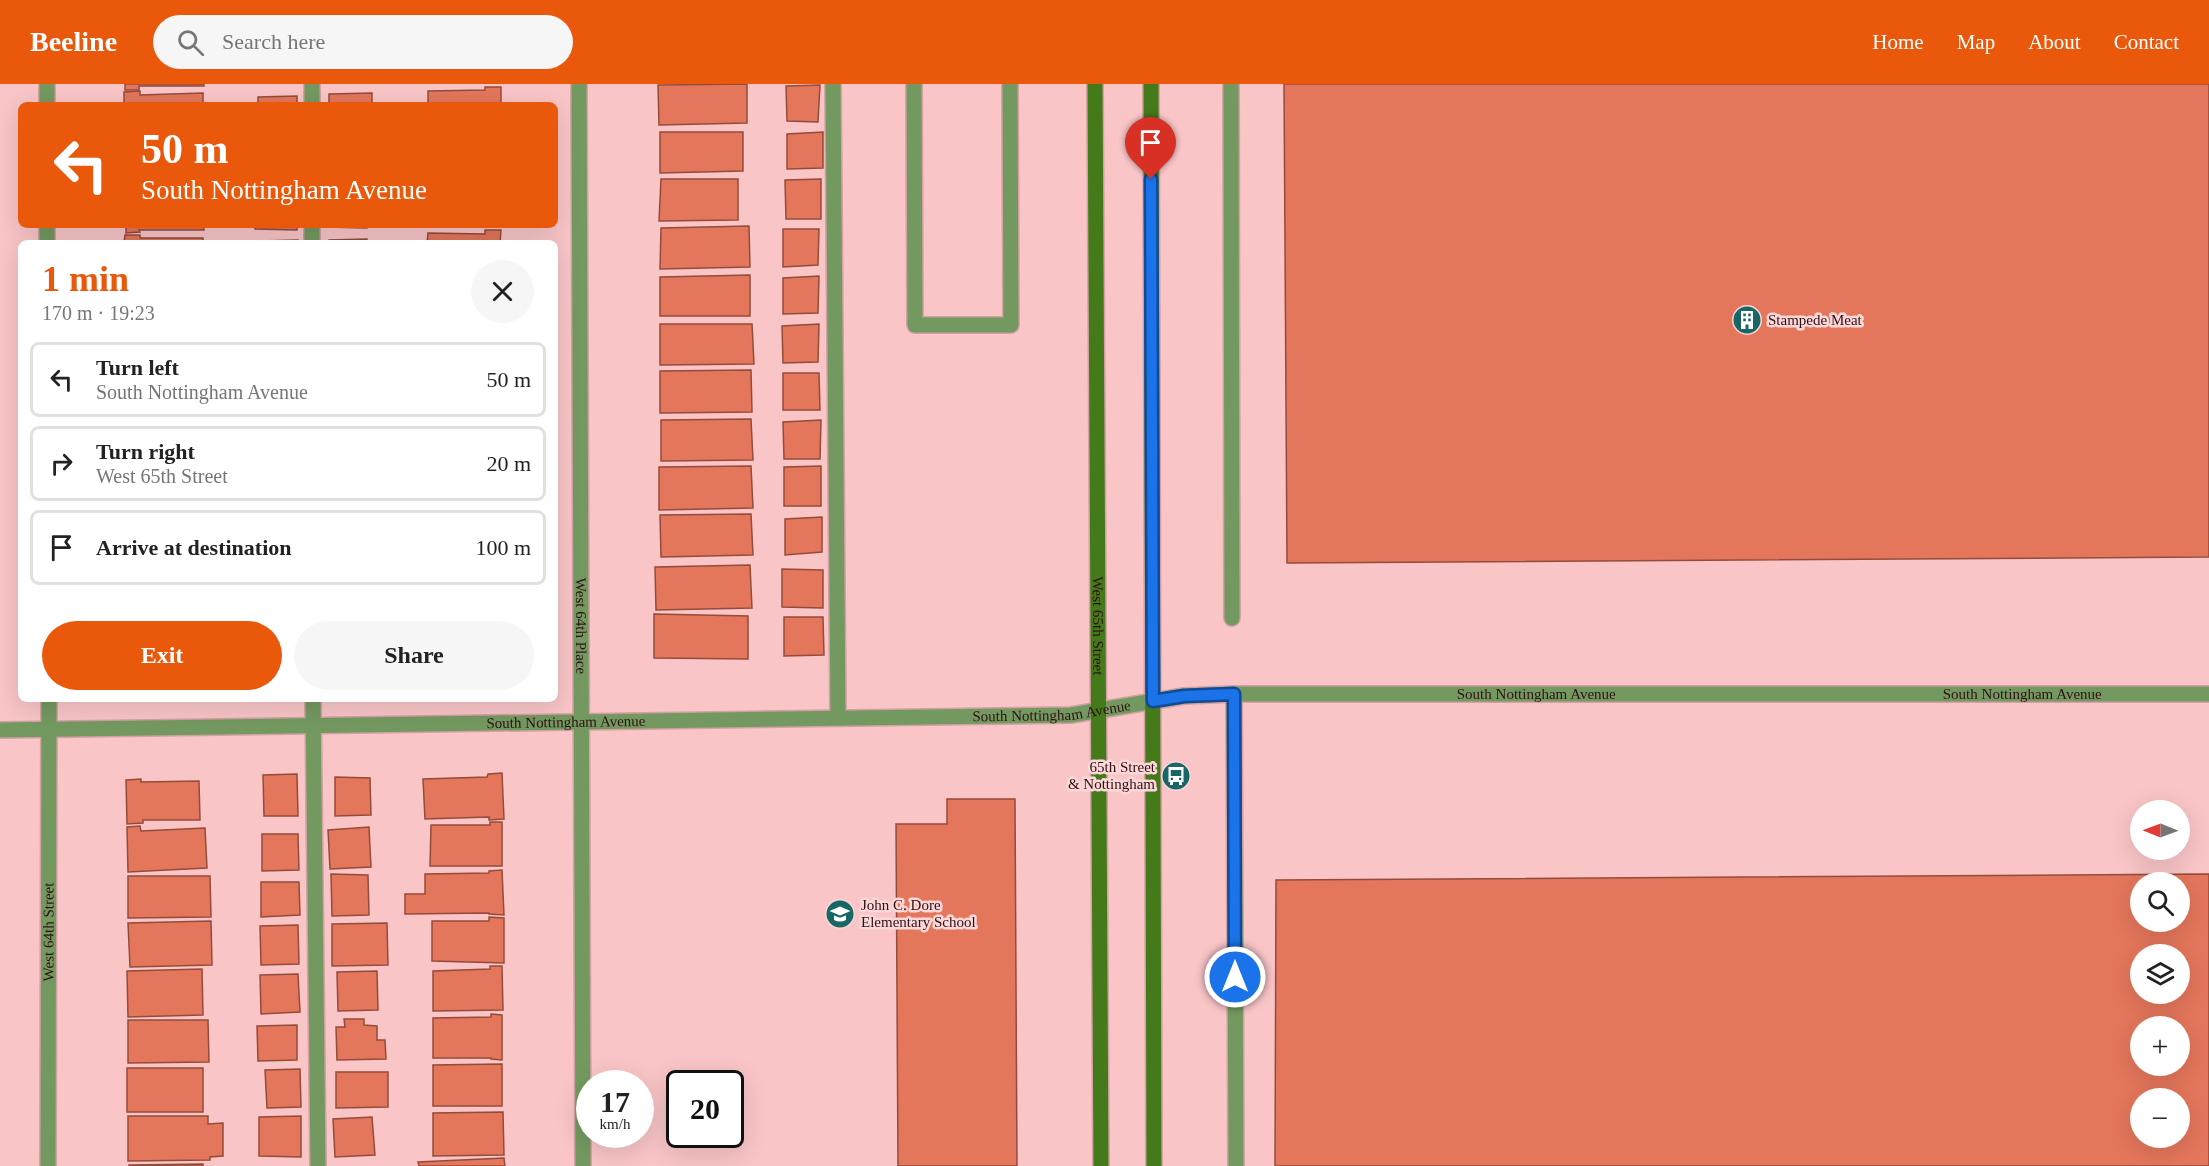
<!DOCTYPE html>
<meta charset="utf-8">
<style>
:root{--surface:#fff;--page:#f6f6f6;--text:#222;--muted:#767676;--line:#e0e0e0;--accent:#ea580c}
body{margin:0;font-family:"Times New Roman",serif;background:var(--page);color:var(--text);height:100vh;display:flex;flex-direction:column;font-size:22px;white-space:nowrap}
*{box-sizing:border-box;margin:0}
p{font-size:20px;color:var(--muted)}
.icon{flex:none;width:33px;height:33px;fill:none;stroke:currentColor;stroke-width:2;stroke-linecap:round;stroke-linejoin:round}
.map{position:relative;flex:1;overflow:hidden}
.drawer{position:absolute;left:18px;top:156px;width:540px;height:462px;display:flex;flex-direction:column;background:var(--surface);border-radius:9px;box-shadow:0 6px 24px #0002}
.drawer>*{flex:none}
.top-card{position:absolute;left:18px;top:18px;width:540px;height:126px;border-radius:9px;box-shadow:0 6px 24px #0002;background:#ea580c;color:#fff;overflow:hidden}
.needle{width:39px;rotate:271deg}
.buttons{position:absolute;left:2130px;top:716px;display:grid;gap:12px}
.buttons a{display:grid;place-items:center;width:60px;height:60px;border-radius:50%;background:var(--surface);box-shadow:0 6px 24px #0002;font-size:30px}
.speed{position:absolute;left:576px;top:986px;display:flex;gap:12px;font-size:30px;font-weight:700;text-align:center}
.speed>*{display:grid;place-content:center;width:78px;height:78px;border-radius:50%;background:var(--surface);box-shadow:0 6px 24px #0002;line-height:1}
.speed small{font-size:15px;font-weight:400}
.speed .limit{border:3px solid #111;border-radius:9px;background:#fff;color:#111}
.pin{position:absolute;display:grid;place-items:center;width:51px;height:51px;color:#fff;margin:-62px -26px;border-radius:50% 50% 50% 0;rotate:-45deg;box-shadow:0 0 6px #0007}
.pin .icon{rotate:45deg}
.me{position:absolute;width:66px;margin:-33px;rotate:0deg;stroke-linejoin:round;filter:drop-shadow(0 0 4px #0008)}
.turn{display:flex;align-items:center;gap:21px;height:126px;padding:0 24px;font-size:27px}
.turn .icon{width:78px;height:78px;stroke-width:2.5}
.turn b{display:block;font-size:42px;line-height:51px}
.round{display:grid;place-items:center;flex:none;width:63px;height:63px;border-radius:32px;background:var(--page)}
.headline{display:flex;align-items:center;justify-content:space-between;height:102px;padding:0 24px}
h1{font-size:36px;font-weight:600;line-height:45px;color:var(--accent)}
.cta{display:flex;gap:12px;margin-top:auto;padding:12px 24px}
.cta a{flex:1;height:69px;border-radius:36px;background:var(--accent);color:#fff;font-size:24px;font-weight:600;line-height:69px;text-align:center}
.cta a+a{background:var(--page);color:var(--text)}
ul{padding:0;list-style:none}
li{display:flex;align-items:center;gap:18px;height:75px;margin:0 12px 9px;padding:0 12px;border:3px solid var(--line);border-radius:9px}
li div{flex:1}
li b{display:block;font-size:22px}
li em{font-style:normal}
header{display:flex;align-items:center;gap:36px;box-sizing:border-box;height:84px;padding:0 30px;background:var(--accent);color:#fff}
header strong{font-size:28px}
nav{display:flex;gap:33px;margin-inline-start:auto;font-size:21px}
.search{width:420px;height:54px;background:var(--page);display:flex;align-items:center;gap:15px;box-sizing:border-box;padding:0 21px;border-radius:33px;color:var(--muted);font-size:22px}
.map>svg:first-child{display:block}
.building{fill:#e4765b;stroke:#944c3a;stroke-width:1.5;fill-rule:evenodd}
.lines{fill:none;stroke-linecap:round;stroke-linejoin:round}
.lane-casing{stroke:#d1a1a3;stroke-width:18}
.street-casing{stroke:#d1a1a3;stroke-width:18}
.secondary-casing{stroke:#d1a1a3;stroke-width:18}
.lane{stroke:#749960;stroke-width:15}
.street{stroke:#749960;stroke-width:15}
.secondary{stroke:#447a1a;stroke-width:15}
.route-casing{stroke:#114b97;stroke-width:15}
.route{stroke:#1a73e8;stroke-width:10}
.labels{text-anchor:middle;stroke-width:5;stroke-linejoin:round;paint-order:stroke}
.poi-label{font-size:15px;fill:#301215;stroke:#fbd7d8;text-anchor:start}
.street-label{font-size:15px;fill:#301215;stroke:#fbd7d8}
</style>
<header>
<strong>Beeline</strong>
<div class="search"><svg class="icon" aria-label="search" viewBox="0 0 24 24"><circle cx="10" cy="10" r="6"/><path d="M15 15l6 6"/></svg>Search here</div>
<nav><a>Home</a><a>Map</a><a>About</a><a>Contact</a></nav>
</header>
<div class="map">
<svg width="2209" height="1082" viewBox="0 0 2209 1082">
<rect width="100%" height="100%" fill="#f9c5c7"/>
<g class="building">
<polygon points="125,0 204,0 204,2 139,2 139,6 125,6"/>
<polygon points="747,0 747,39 659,41 658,1"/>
<polygon points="1284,0 2209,0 2209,473 1287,479"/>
<polygon points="820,1 818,38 787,37 786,2"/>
<polygon points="485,3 501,3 501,21 428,21 428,7 485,6"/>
<polygon points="140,7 140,11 203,9 203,21 124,21 124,8"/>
<polygon points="372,9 372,21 329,21 329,10"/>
<polygon points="297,12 297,21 258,21 258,13"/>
<polygon points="660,48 743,48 743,87 660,89"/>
<polygon points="823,48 823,84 787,85 787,50"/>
<polygon points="661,95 738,95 738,136 659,137"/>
<polygon points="821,95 821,135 786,135 785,96"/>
<polygon points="126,141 204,141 204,146 139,146 140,148 126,149"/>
<polygon points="255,141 297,141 297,146 255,145"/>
<polygon points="328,141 368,141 367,144 328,143"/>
<polygon points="422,141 502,141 502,143 422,142"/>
<polygon points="749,142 750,183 660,185 661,144"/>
<polygon points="783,145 819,145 818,181 783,183"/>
<polygon points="485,146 501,146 500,159 427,159 428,149 485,150"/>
<polygon points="125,151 140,151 140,154 203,154 203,159 124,159"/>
<polygon points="367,155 367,159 329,159 329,156"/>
<polygon points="298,156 298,159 259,159 259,157"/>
<polygon points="750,191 750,232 660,232 660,193"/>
<polygon points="819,192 818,229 783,230 783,194"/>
<polygon points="660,240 752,240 754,280 660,281"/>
<polygon points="819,240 818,278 783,279 782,242"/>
<polygon points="751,286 752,328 660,329 660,287"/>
<polygon points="783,289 819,289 820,326 783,326"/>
<polygon points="751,335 753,376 661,377 661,336"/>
<polygon points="821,336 820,375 784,375 783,338"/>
<polygon points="751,382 753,424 659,426 659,383"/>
<polygon points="821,382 821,422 784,422 784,383"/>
<polygon points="751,430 753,471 661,473 660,431"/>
<polygon points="822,433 822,468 785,471 785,435"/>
<polygon points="750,481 752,524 656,526 655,483"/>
<polygon points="782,485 823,486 823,524 782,523"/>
<polygon points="654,530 748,532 748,575 654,574"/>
<polygon points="784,533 823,533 824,571 784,572"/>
<polygon points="502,689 504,735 489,736 489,733 425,735 423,695 487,693 488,690"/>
<polygon points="297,690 298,732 264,732 263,691"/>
<polygon points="335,693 370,694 371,731 335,732"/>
<polygon points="141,695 141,698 199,697 200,736 143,736 143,739 127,740 126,696"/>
<polygon points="947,715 1015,715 1017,1082 898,1082 896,740 947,740"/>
<polygon points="490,738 502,738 502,782 430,782 431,741 490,741"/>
<polygon points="140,742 141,747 205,744 207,784 128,788 127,743"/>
<polygon points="369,743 371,783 330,785 328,746"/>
<polygon points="262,750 298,750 299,786 262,787"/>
<polygon points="502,786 504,831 489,830 489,829 405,830 405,810 425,810 425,790 489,789 489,787"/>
<polygon points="331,790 368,791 369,831 332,832"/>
<path d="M2209,790v292h-934l1,-286zM2140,798h40v39h-40zM2140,870h40v39h-40zM2140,942h40v39h-40zM2140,1014h40v39h-40z"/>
<polygon points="128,792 210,792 211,833 128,834"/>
<polygon points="261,798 299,798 300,831 261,833"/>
<polygon points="489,833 504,834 504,879 432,877 432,837 489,837"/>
<polygon points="211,837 212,881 130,883 128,839"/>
<polygon points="387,839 388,881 332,882 332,840"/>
<polygon points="298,841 299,880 261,881 260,842"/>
<polygon points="490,882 502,882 503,926 433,927 433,887 490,885"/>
<polygon points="202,885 203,931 128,933 127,887"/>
<polygon points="377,887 378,926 338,927 337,888"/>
<polygon points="298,890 300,928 261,930 260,891"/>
<polygon points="491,930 502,931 502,976 491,975 491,974 433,974 433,934 491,933"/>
<polygon points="344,935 364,935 364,941 377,942 377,956 385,956 386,975 337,976 336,943 345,943"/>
<polygon points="128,936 208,936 209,978 128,979"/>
<polygon points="297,941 297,976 258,977 257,942"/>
<polygon points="502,980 502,1022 433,1022 433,981"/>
<rect x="127" y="984" width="76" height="44"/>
<polygon points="300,985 301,1023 267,1024 265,986"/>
<polygon points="336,988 388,988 388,1023 336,1024"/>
<polygon points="503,1028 504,1071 433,1072 433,1029"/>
<polygon points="128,1032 208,1032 208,1040 223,1039 223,1072 210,1073 210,1076 128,1077"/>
<polygon points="301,1032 301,1073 259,1072 259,1033"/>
<polygon points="372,1033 375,1071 335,1073 333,1035"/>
<polygon points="504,1074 505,1082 419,1082 418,1078"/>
<polygon points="203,1080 203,1082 129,1082 129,1081"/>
</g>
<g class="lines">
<g class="lane-casing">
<g id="lane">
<polyline points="312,0 312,21"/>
<polyline points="833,0 838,634"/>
<polyline points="914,0 915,241 1011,241 1010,0"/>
<polyline points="1231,0 1232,534"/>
<polyline points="312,141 312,159"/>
<polyline points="1234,610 1236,1082"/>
<polyline points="313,615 318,1082"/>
</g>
</g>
<g class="street-casing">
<g id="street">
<polyline points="47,0 47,21"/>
<path id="s1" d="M579,0l4,1082"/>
<polyline points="47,141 47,159"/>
<path id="s2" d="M0,646l1071,-15 113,-19 50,-2h975"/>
<path id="s3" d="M48,1082l1,-467"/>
</g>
</g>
<g class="secondary-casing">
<g id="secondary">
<path id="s4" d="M1095,0l6,1082"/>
<polyline points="1151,0 1154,1082"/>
</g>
</g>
<use href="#lane" class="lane"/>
<use href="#street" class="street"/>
<use href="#secondary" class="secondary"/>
</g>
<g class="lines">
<g class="route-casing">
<polyline id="route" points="1151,95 1153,617 1184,612 1234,610 1235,893"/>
</g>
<use href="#route" class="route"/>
</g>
<defs>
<g id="building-disc" transform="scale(1.5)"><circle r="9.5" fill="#186666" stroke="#fbd7d8"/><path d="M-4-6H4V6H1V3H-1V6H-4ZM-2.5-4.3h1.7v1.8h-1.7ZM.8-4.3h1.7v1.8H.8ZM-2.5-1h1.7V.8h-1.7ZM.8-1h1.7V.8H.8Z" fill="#fff"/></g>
<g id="bus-disc" transform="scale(1.5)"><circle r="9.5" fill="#186666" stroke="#fbd7d8"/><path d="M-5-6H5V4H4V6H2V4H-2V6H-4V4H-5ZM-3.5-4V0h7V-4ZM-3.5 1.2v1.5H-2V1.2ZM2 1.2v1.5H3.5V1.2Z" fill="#fff"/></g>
<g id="school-disc" transform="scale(1.5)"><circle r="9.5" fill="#186666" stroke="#fbd7d8"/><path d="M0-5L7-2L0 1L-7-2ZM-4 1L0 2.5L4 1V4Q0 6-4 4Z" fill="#fff"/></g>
</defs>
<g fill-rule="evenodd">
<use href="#building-disc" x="1747" y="236"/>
<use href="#bus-disc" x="1176" y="692"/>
<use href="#school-disc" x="840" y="830"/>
</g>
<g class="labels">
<g class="poi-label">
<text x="1768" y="241">Stampede Meat</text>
<text x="1155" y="688" text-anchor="end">65th Street<tspan x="1155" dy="17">&amp; Nottingham</tspan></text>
<text x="861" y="826">John C. Dore<tspan x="861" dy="17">Elementary School</tspan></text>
</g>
<g class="street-label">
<text dy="5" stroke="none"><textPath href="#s1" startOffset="542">West 64th Place</textPath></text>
<text dy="5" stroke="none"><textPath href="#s4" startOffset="542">West 65th Street</textPath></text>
<text dy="5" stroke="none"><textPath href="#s2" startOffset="1538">South Nottingham Avenue</textPath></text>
<text dy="5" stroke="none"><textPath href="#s2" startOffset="2024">South Nottingham Avenue</textPath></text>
<text dy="5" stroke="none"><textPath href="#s2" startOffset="1052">South Nottingham Avenue</textPath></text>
<text dy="5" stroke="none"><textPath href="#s2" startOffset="566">South Nottingham Avenue</textPath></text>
<text dy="5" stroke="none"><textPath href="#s3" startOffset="234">West 64th Street</textPath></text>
</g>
</g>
</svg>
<div class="buttons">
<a><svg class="needle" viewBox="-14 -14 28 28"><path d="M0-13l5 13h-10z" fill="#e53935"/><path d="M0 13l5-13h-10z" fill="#767676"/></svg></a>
<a><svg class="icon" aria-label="search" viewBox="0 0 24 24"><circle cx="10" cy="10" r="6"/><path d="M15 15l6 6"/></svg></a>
<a><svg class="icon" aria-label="layers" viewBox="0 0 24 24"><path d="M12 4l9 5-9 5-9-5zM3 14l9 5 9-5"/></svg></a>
<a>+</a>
<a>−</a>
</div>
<div class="speed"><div>17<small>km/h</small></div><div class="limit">20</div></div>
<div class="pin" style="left:1151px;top:95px;background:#d93025"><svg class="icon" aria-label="arrive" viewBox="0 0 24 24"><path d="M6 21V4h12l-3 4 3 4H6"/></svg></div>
<svg class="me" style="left:1235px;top:893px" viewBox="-20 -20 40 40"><circle r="17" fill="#1a73e8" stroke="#fff" stroke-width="3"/><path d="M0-11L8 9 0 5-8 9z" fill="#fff"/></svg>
<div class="top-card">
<div class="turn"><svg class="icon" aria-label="left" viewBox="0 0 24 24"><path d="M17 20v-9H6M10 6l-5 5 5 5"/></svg><div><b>50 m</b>South Nottingham Avenue</div></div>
</div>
<section class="drawer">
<div class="headline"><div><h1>1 min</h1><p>170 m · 19:23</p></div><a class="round"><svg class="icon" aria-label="close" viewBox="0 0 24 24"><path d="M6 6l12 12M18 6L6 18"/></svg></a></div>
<ul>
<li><svg class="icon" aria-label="left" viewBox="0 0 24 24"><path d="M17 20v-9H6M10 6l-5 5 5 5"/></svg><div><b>Turn left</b><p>South Nottingham Avenue</p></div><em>50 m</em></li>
<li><svg class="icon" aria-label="right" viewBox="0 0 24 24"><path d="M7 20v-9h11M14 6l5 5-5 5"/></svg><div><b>Turn right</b><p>West 65th Street</p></div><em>20 m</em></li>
<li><svg class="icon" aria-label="arrive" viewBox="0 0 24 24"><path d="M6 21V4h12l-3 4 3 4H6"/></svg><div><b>Arrive at destination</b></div><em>100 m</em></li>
</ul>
<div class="cta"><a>Exit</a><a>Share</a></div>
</section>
</div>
